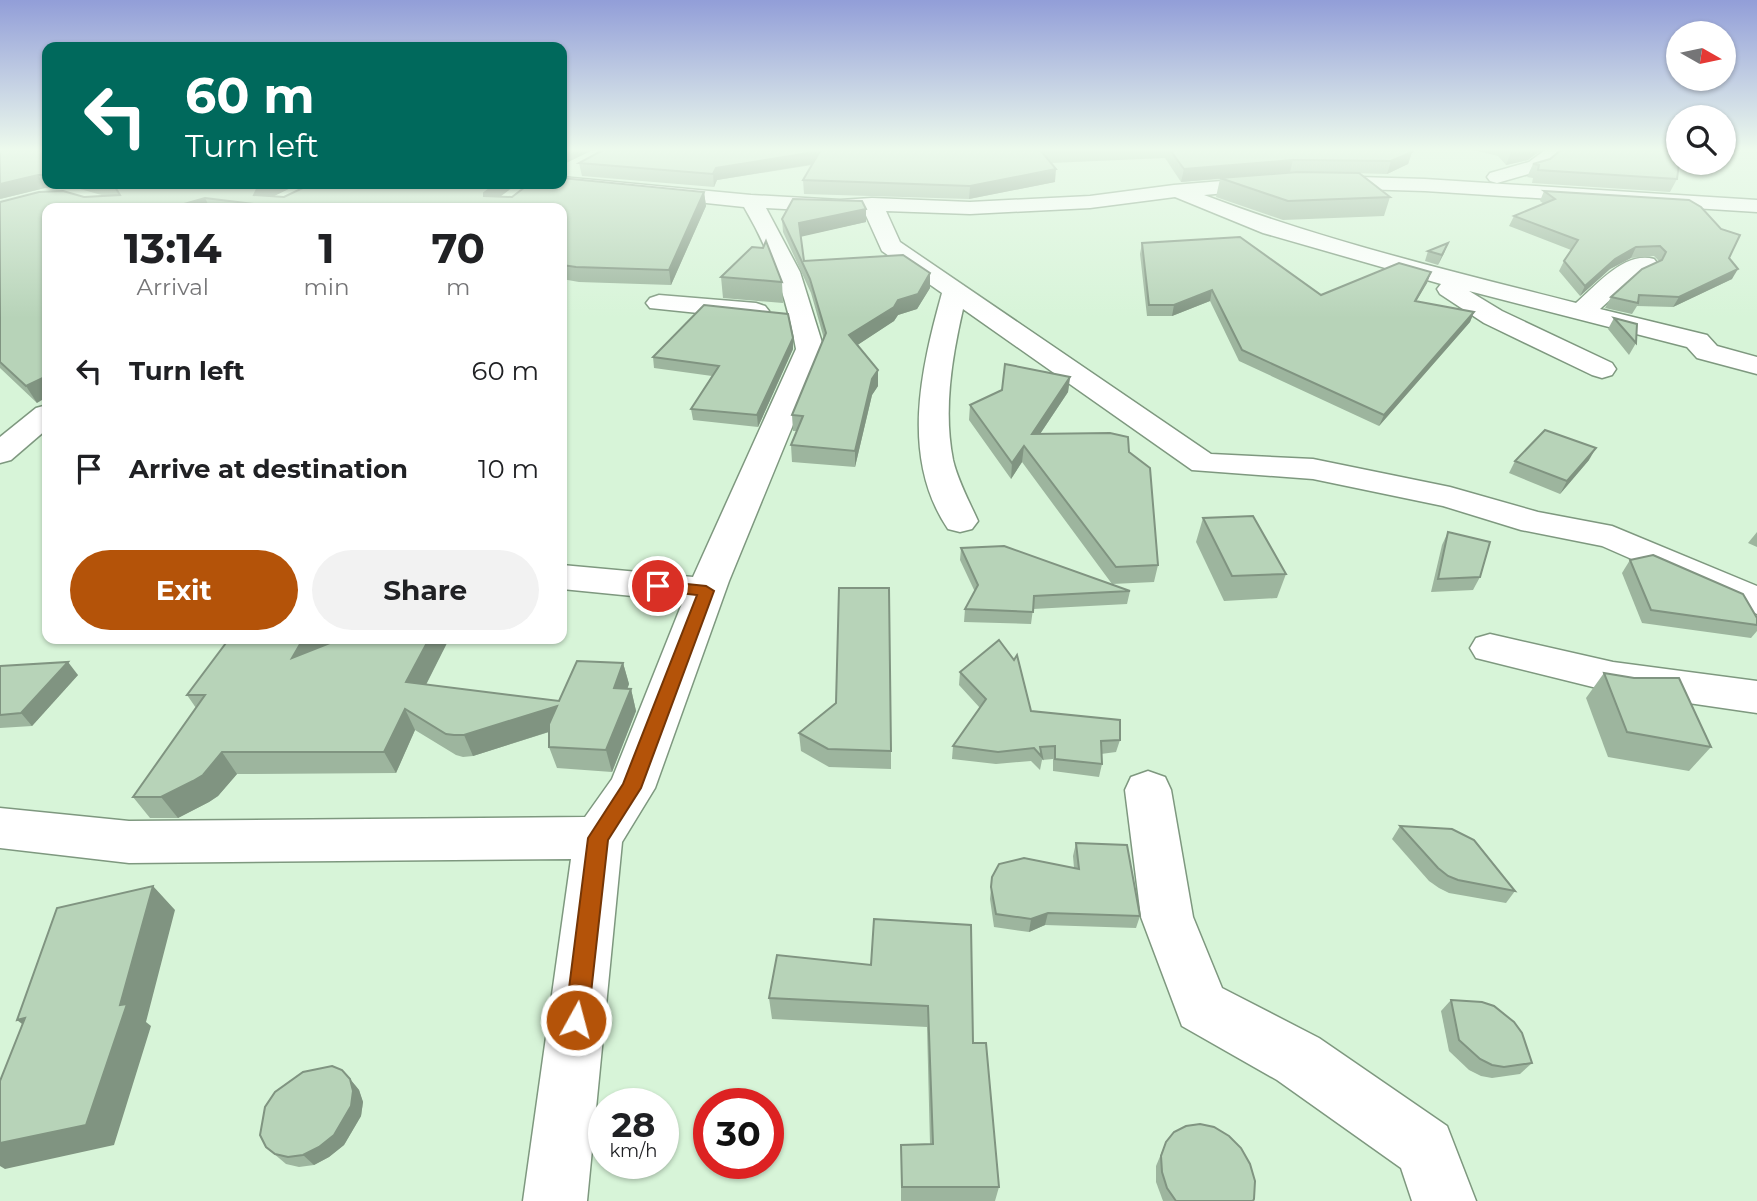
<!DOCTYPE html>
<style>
:root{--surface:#fff;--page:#f2f2f2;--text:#202124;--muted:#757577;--accent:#b45309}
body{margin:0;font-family:Montserrat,sans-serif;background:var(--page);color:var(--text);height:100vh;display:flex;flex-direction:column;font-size:26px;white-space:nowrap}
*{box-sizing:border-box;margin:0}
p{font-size:23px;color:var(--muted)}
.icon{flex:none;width:38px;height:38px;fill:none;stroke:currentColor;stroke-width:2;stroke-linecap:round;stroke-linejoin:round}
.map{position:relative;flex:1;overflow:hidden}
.side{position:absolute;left:42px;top:203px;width:525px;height:441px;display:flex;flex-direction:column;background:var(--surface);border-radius:14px;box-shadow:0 2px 5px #0004}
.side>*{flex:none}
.hud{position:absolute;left:42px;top:42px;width:525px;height:147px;border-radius:14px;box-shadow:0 2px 5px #0004;background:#00695c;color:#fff;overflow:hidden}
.needle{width:46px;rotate:99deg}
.buttons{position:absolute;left:1666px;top:21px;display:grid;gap:14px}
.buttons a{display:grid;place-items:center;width:70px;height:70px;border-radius:50%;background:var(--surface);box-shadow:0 2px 5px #0004;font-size:35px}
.speed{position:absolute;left:588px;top:1088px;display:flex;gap:14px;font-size:35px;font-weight:700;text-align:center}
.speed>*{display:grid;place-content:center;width:91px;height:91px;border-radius:50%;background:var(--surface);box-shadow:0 2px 5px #0004;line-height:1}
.speed small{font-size:18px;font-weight:400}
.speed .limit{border:10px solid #d22;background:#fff;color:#111}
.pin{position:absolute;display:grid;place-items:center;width:60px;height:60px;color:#fff;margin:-30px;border:4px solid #fff;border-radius:50%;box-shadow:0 2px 7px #0007}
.me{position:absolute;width:77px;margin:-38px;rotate:7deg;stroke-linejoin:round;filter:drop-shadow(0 0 5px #0008)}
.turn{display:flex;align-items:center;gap:24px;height:147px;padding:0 28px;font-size:32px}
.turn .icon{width:91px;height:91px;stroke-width:2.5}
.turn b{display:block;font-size:49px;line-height:60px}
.eta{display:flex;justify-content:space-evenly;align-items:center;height:119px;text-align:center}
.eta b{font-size:42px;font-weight:700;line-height:49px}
.cta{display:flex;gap:14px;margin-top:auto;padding:14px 28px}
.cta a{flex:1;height:80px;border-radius:42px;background:var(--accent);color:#fff;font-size:28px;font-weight:700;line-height:80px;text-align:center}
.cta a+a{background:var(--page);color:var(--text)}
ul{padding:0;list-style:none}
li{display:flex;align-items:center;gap:21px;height:98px;padding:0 28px}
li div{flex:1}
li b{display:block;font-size:26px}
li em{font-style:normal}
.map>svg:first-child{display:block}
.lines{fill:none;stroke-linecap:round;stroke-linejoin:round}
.minor-casing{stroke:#7e987f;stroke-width:3}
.minor{fill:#fff;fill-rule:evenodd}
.wall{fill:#9db59e}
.shaded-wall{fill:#809481}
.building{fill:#b7d3b8;stroke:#809481;stroke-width:2}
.route{fill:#b45309;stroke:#753606;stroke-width:2}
</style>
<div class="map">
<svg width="1757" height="1201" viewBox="0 0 1757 1201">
<rect width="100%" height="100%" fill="#d7f4d8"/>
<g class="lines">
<g class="minor-casing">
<g id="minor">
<polygon points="1545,150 1566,150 1543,170 1497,183 1490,181 1487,177 1490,173 1529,162"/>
<path d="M1293,175l132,4 332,21v12l-332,-21 -132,-4 -89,8c121,46 246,76 372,108 21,-18 48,-52 78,-44l4,5 -4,5 -19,8 -35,32 107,26 10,11 40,11v17l-60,-16 -10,-11 -218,-56 33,20 110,52 4,6 -4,6 -10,3 -10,-3 -108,-52 -44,-29 -3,-5 4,-5 -178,-51 -88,-36 -85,11 -120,6 -84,-3 14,31 311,212 102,5 137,28 88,25 74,14 145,60v28l-155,-68 -81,-16 -78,-24 -130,-27 -121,-9 -229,-161c-11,48 -20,101 -10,151 5,21 16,41 25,61l-6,8 -12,3 -12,-3c-48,-71 -27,-160 -6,-236l-60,-42 -18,-40 -24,1 -74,-4 34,64 24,77 -95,232 -74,207 -33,54 -35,359h-64l48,-342 -442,4 -129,-15v-40l129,13 456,-4 27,-38 71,-178 -121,-12v-24l131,12 103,-228c-9,-51 -26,-98 -52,-142l-189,-20 -3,-3h10v-7l189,18 89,5 32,-2 98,4 120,-6 84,-11z"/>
<polygon points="659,295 756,303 765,306 769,311 765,316 756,319 650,308 646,303 650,298"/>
<polygon points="47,405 47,429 11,460 0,463 0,437 36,408"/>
<polygon points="1490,634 1613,662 1757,681 1757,713 1613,692 1476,658 1470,648 1476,638"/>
<polygon points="1148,771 1165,777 1171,790 1193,917 1222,988 1319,1038 1447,1126 1476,1201 1412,1201 1401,1168 1277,1080 1182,1026 1141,917 1125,790 1131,777"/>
</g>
</g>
<use href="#minor" class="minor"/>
</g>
<g class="wall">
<polygon points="47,150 47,184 299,184 273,196 284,197 310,184 517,184 500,197 704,192 706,206 671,285 579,282 562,279 562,208 47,208 37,403 0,368 0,202 105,196 73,187 45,188 0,199"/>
<polygon points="603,150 1413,150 1408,164 1387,174 1351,173 1390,197 1384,216 1283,220 1216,197 1220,179 1181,182 1165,158 1051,163 1055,182 969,199 804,194 803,180 812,165 717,180 714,187 582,176 579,163"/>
<polygon points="1473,150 1541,150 1528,160 1506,165 1498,156"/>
<polygon points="1550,159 1677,179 1670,192 1532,183 1533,178 1527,177 1533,164"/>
<polygon points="1544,191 1729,258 1732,279 1673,307 1637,306 1632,314 1605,308 1611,297 1659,261 1654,256 1631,258 1610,269 1580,296 1559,271 1564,261 1571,250 1509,226 1514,216 1544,204 1540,201"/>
<polygon points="866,209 866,222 801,236 804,261 930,273 930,288 917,309 898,315 894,321 857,345 878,370 878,386 872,395 855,467 792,462 791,445 797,431 793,431 792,415 824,339 811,293 783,232 782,219"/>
<polygon points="1142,243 1321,295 1431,272 1427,283 1416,301 1474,312 1470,322 1379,426 1239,361 1210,301 1172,316 1147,316 1140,254"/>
<polygon points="1448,243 1444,253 1438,265 1425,261 1428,251"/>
<polygon points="721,277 782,282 783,303 723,298"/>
<polygon points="1614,318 1636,343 1629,355 1608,329"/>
<polygon points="793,349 758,427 693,420 691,409 712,376 654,368 653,357"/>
<polygon points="1070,377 1068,392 1040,434 1129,452 1158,565 1154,582 1112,584 1022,462 1011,479 969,420 970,405"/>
<polygon points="1589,460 1560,494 1509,473 1515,461"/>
<polygon points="1203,518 1286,574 1277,598 1224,601 1196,542"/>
<polygon points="1448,532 1480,577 1473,590 1431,592 1442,545"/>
<polygon points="1757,532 1757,547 1748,543"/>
<polygon points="961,548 1130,591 1127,604 1033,609 1031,624 964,622 965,609 975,592 960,560"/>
<polygon points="1630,560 1757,618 1757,631 1751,638 1642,623 1622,573"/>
<polygon points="229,639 328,639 324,645 449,639 426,685 559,701 623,663 629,684 627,689 631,689 636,711 612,772 557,768 549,747 549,732 473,756 463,757 456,755 415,730 396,773 237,774 218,796 209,802 178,818 150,818 133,797 196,708 187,695"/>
<polygon points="0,666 78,675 32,726 0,728"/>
<polygon points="960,672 1031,711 1120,740 1116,752 1101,754 1102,764 1099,777 1053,771 1053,759 1042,760 1040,770 1031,761 996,764 952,759 953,746 980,708 959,685"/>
<polygon points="1604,673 1711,747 1689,771 1608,757 1586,698"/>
<polygon points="799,733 891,751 891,769 829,767 801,751"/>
<polygon points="1400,826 1515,891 1506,903 1449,893 1439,888 1429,881 1392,839"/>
<polygon points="1076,843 1140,916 1136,928 1045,925 1029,932 994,927 990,899 992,877 1074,868 1073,856"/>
<polygon points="874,919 973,1043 999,1187 995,1201 901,1201 901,1145 930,1144 927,1027 772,1019 769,998 871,965"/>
<polygon points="1451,1000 1532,1063 1520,1074 1492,1078 1481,1076 1469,1070 1449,1051 1441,1011"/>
<polygon points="350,1079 359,1090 363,1102 361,1116 344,1145 329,1157 314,1165 299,1167 286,1164 266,1147"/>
<polygon points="1166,1142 1253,1201 1163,1201 1156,1182 1156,1166"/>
</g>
<g class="shaded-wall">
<polygon points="565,150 593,150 562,165 562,151"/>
<polygon points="1521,150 1541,150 1528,160 1506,165 1511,152"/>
<polygon points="820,151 820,163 717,180 714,187 713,174 716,168"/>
<polygon points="1412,152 1408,164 1387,174 1391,161"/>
<polygon points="1293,160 1290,172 1181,182 1184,169"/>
<polygon points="1056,169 1055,182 969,199 970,186"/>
<polygon points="38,175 45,188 0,199 0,184"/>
<polygon points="266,184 299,184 264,201 254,195 258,187"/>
<polygon points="496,184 517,184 487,206 484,196 484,193"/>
<polygon points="704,192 706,206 671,285 669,270"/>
<polygon points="205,198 210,208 170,208"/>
<polygon points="866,209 866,222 800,237 799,223"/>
<polygon points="1448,243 1444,253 1438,265 1442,255"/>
<polygon points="1636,247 1631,258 1610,269 1580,296 1585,286 1615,259"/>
<polygon points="1738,269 1732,279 1673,307 1679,297"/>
<polygon points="1431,272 1427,283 1410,312 1415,301"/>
<polygon points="930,273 930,288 917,309 898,315 894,321 850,350 849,335 898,300"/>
<polygon points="1212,290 1210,301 1172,316 1174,305"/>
<polygon points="1474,312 1470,322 1379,426 1384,415"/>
<polygon points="793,338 793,349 758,427 757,415"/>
<polygon points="878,370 878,386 872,395 855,467 855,451 872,379"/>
<polygon points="47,376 47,397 37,403 26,386"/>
<polygon points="1070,377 1068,392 1030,449 1032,434"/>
<polygon points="1024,446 1022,462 1011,479 1012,463"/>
<polygon points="1596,448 1589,460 1560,494 1567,481"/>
<polygon points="303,639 328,639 304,679 292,658"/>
<polygon points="429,639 449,639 416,704 406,682"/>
<polygon points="68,662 78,675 32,726 21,713"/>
<polygon points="623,663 629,684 620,710 614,688"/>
<polygon points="631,689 636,711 612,772 606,750"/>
<polygon points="557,706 564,727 473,756 464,735"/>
<polygon points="405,709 415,730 396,773 384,752"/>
<polygon points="222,752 237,774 218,796 209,802 178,818 161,797"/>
<polygon points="153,886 175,910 146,1022 151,1026 114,1145 5,1169 0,1166 0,1143 120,1005"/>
<polygon points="1048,913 1045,925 1029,932 1031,919"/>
<polygon points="25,1018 46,1043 17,1020"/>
<polygon points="350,1079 359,1090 363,1102 361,1116 344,1145 329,1157 314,1165 303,1155"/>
</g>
<g class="building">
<polygon points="0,150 47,150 47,175 38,175 0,184"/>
<polygon points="603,150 1065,150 1041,151 1056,169 970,186 803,180 820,151 716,168 713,174 579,163"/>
<polygon points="1170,150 1413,150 1412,152 1391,161 1293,160 1184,169"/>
<polygon points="1561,150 1678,150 1678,163 1679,163 1677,179 1538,170 1539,165 1533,164 1550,159"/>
<polygon points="1298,172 1359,173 1390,197 1288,201 1220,178"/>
<polygon points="562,178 704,192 669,270 576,267 562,265 562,208 288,208 205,198 170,208 47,208 47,376 26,386 0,362 0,202 39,192 63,191 84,197 120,195 115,187 102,184 266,184 258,187 254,195 284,197 311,184 496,184 484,193 484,196 512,197 529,184 562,184"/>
<polygon points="1544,191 1689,200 1701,207 1721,229 1740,235 1729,258 1738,269 1679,297 1639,295 1638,303 1611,297 1642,269 1662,260 1666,252 1660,246 1636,247 1615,259 1585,286 1564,261 1578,240 1514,216 1555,199"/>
<polygon points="793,199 862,201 866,209 799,223 804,261 903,255 930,273 918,294 898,300 894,307 849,335 878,370 872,379 855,451 791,445 803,416 792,415 826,333 810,279 782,219"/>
<polygon points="1240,237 1321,295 1399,263 1431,272 1415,301 1474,312 1384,415 1242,350 1212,290 1174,305 1149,305 1142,243"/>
<polygon points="766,241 782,282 721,277 752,247 763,248"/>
<polygon points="1448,243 1442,255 1428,251"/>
<polygon points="704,305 788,314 793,338 757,415 691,409 719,366 653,357"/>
<polygon points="1614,318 1637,324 1636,343"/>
<polygon points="1005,364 1070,377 1032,434 1110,433 1128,437 1129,452 1150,468 1158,565 1116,567 1024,446 1012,463 970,405 1002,390"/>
<polygon points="1545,430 1596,448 1567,481 1515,461"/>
<polygon points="1253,516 1286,574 1232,576 1203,518"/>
<polygon points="1448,532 1490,542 1480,577 1438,579"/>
<polygon points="1004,546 1130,591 1034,596 1033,612 965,609 978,585 961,548"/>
<polygon points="1653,555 1743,594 1757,618 1757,625 1651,610 1630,560"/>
<polygon points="839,588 889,588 891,751 828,749 799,733 836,703"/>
<polygon points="229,639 303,639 292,658 340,639 429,639 406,682 559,701 577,661 623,663 614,688 631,689 606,750 549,747 549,724 557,706 464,735 454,735 446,734 405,709 384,752 222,752 203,775 193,781 161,797 133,797 205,695 187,695"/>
<polygon points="999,640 1014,660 1017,655 1031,711 1120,720 1120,740 1101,741 1102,764 1055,759 1055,746 1040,747 1042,757 1034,748 998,752 953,746 986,699 960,672"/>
<polygon points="68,662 21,713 0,715 0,666"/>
<polygon points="1604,673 1634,678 1679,678 1711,747 1627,732"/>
<polygon points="1400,826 1452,829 1474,840 1515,891 1458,880 1448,876 1438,868"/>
<polygon points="1076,843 1127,845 1140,916 1048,913 1031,919 996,914 991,887 992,877 999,864 1024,858 1079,869"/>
<polygon points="153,886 120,1005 127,1004 86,1125 0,1143 0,1081 25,1018 17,1020 57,908"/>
<polygon points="874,919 971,925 973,1043 986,1043 999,1187 902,1187 901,1145 933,1144 928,1006 769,998 777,955 871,965"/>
<polygon points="1451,1000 1482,1002 1494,1006 1514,1022 1522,1033 1532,1063 1504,1067 1492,1065 1480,1059 1459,1040"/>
<polygon points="332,1066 342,1070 350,1079 353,1091 351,1106 334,1135 319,1147 303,1155 288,1157 275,1154 266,1147 260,1135 265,1107 275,1092 303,1072"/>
<polygon points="1200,1124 1214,1127 1229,1136 1241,1148 1250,1164 1255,1181 1254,1199 1253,1201 1176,1201 1167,1188 1162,1172 1161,1156 1166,1142 1174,1132 1186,1126"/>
</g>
<linearGradient id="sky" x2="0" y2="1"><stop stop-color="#929ed8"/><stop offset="0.47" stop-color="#edfaed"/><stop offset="1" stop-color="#edfaed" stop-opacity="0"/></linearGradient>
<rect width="1757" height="318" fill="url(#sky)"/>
<polygon class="route" points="658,581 706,586 714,591 641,788 608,840 588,1020 585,1028 576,1031 568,1028 565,1020 588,838 623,784 697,595 653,590 651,586"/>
</svg>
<div class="buttons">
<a><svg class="needle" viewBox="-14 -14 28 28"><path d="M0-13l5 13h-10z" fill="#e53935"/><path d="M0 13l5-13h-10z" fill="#757577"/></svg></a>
<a><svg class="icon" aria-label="search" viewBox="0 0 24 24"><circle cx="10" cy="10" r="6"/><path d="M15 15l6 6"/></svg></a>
</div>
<div class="speed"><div>28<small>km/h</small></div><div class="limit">30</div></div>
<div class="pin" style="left:658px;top:586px;background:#d93025"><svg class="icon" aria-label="arrive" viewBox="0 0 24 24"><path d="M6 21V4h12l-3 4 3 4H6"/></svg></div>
<svg class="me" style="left:576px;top:1020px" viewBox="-20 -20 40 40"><circle r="17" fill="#b45309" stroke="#fff" stroke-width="3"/><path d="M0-11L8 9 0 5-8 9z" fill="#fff"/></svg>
<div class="hud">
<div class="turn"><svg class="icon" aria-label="left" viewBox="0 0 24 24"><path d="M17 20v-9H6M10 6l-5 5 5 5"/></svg><div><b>60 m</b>Turn left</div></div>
</div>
<section class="side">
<div class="eta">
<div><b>13:14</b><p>Arrival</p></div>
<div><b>1</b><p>min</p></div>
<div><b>70</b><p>m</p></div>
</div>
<ul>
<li><svg class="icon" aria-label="left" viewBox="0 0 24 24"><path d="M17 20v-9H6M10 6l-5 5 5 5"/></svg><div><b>Turn left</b></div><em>60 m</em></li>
<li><svg class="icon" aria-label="arrive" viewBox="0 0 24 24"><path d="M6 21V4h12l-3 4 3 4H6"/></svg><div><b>Arrive at destination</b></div><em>10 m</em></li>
</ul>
<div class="cta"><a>Exit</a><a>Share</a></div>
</section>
</div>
